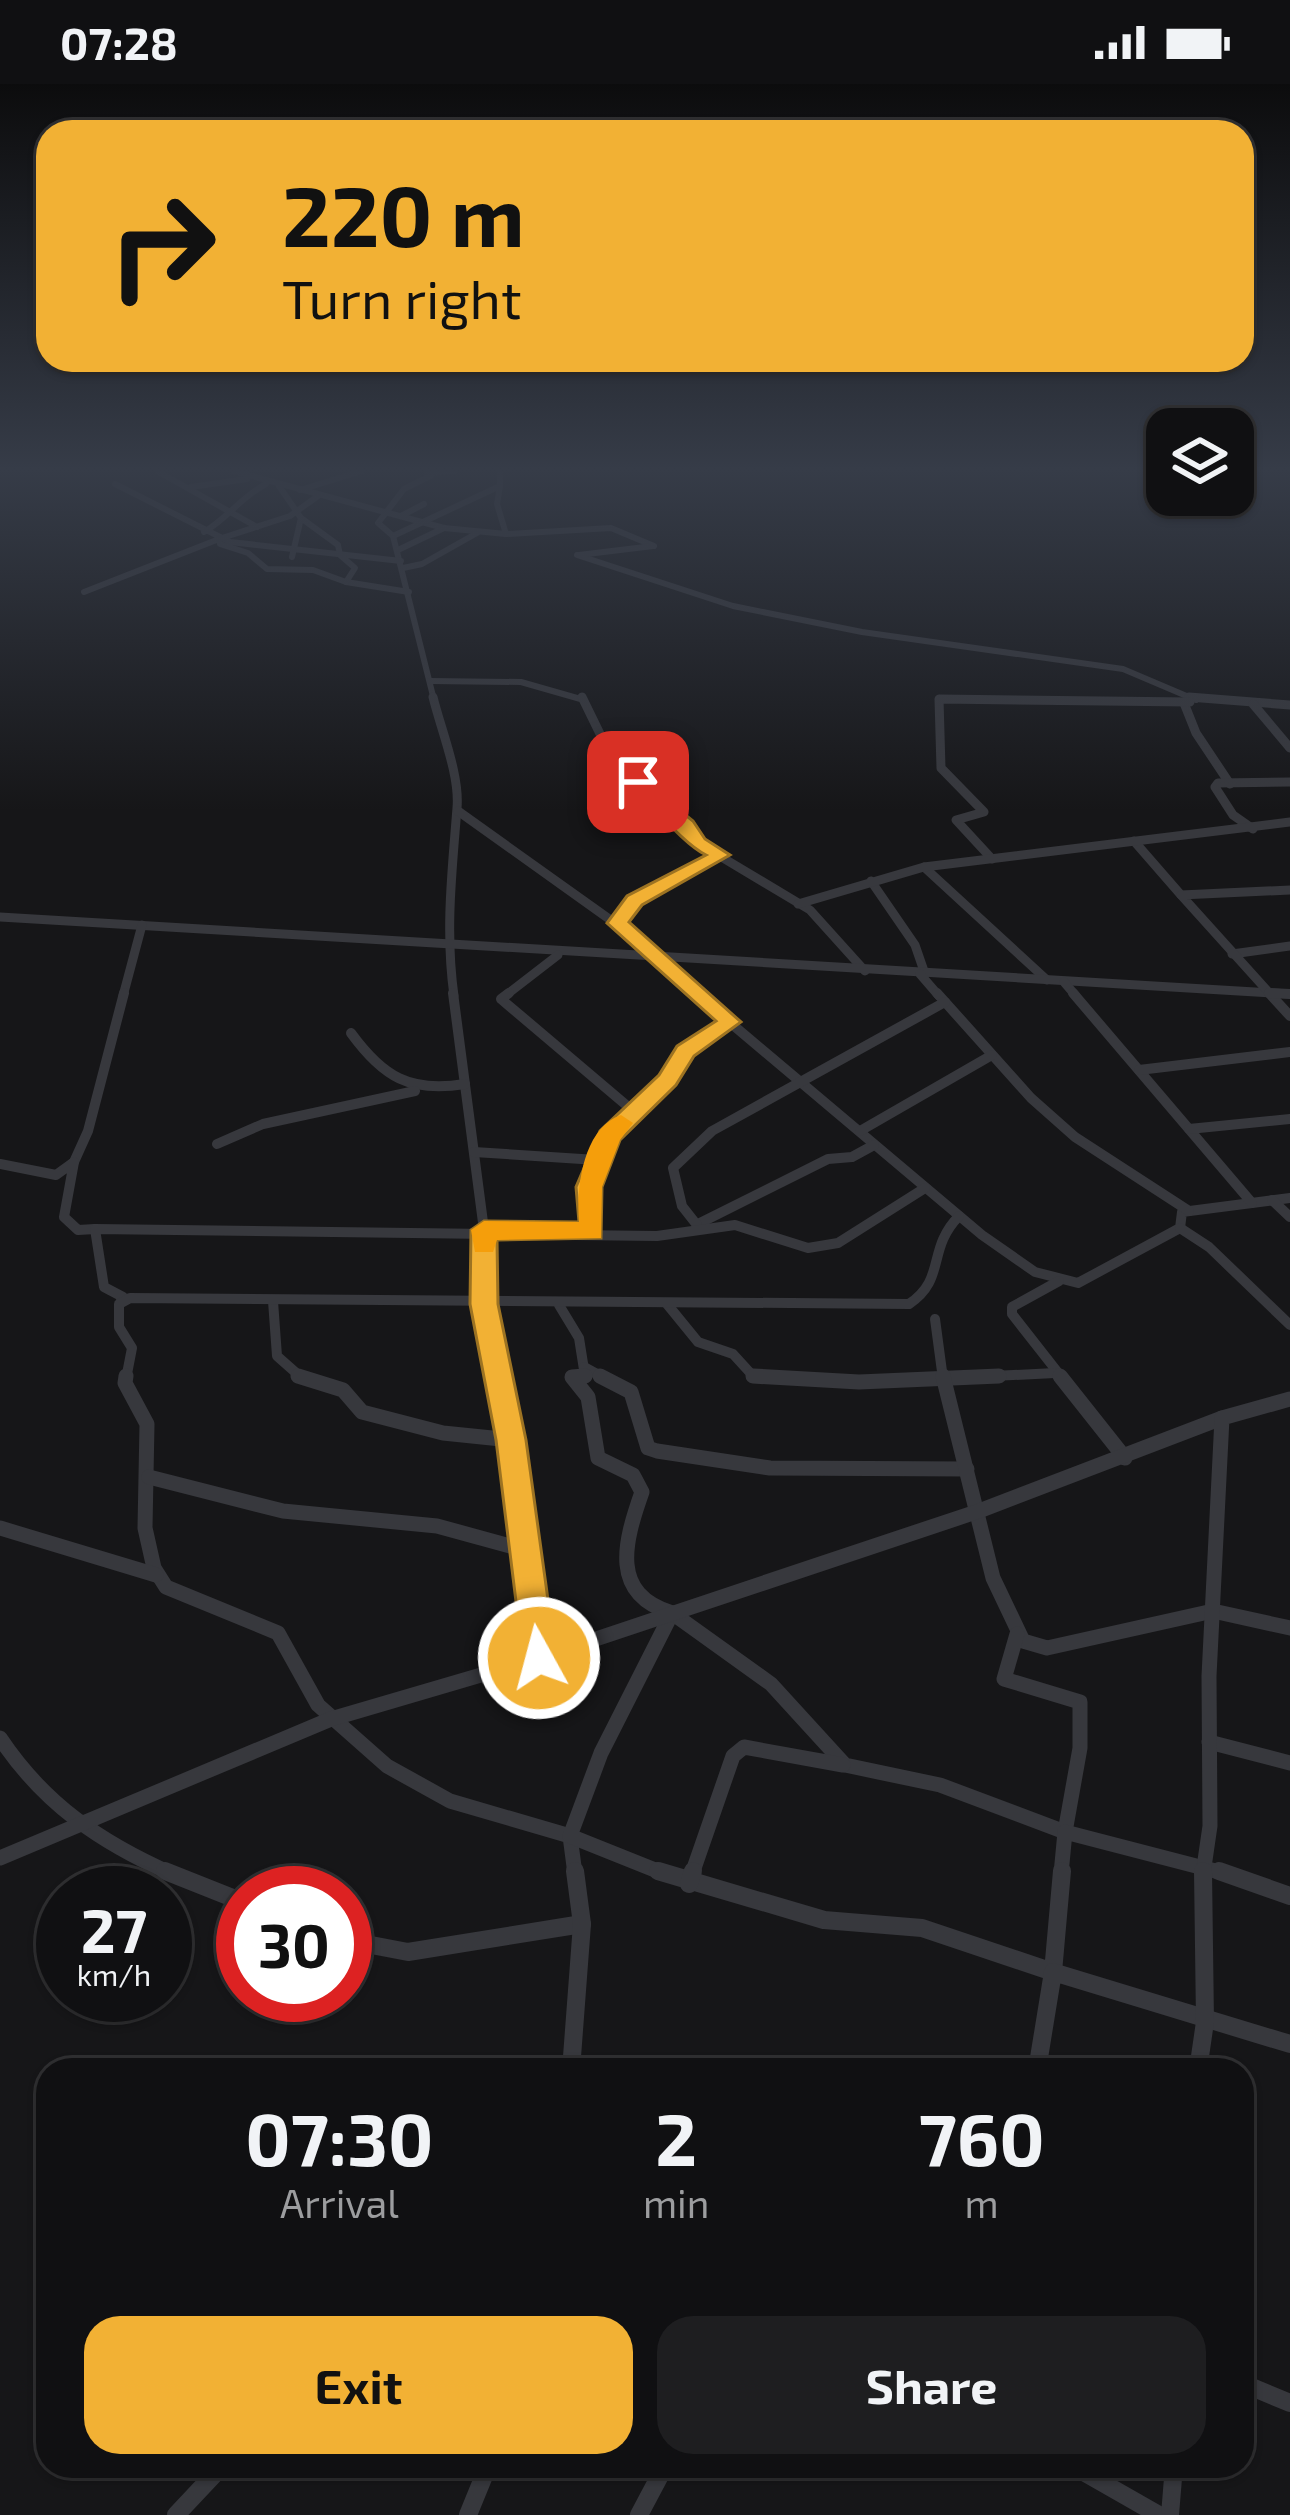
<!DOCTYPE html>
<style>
:root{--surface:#101012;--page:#1e1e20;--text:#f1f3f6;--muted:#9c9d9f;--line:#303032;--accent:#f2b134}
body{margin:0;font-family:"Exo 2",sans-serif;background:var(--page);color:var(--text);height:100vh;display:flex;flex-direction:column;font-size:45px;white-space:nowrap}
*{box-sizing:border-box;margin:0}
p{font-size:39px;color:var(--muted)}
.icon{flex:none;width:66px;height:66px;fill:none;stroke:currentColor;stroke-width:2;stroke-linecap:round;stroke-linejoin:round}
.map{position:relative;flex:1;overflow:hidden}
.panel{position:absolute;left:36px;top:1974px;width:1218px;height:420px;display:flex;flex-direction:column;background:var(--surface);border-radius:36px;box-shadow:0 3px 9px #0004,0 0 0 3px var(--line)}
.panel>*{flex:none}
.hud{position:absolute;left:36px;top:36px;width:1218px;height:252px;border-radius:36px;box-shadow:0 3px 9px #0004,0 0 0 3px var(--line);background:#f2b134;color:#111;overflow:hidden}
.tools{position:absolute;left:1146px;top:324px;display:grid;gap:24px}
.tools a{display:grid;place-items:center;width:108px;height:108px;border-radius:24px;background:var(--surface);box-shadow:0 3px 9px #0004,0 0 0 3px var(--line);font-size:60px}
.speed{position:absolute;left:36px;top:1782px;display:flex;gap:24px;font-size:60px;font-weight:700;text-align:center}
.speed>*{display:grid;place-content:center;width:156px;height:156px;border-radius:50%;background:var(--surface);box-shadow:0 3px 9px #0004,0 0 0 3px var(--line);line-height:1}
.speed small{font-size:30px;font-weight:400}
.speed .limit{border:18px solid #d22;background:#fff;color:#111}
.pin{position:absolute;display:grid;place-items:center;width:102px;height:102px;color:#fff;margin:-51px;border-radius:24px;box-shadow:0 6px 18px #0006}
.me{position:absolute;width:132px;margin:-66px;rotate:353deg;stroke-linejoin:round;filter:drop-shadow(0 0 9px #0008)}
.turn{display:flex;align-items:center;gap:42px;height:252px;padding:0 48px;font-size:54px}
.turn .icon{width:156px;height:156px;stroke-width:2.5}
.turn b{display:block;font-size:84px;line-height:102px}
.eta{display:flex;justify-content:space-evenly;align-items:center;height:204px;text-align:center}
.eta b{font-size:72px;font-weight:700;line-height:84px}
.primary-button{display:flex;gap:24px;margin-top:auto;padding:24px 48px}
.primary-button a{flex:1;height:138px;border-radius:36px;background:var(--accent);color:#111;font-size:48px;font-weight:700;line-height:138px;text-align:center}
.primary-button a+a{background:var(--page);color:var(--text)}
.status{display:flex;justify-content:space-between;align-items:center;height:84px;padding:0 60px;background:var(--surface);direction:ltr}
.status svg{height:33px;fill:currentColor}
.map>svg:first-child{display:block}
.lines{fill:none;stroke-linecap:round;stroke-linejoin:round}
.street-far4{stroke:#37383d;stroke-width:6}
.street-far3{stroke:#37383d;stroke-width:9}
.street-far2{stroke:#37383d;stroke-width:10}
.street-far1{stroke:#37383d;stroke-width:15}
.street{stroke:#37383d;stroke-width:18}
.route{fill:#f2b134;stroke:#9d7322;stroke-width:3}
.slow{fill:#f59e0b}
</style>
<div class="status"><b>07:28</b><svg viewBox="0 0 49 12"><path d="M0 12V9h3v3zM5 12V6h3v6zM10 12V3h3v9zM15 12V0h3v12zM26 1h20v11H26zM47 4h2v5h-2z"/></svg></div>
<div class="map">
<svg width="1290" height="2431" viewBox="0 0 1290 2431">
<rect width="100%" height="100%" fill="#161618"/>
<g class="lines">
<g class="street-far4">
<polyline points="157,387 257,443"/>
<polyline points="233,387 444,444 506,450 611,444 654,462"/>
<polyline points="427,389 455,387"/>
<polyline points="432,391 404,405 378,439 393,452 434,616"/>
<polyline points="115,400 230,458 401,477"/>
<polyline points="279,402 301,434 292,473"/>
<polyline points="500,402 497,420 506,450"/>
<polyline points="191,403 247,395"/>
<polyline points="300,406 362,387"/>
<polyline points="318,412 290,432 219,455 220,460 248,469 267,485 313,486 346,498 409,508"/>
<polyline points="401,432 424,420"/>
<polyline points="301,434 338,461 340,471 355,484 346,498"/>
<path d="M204,448c25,-15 37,-35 62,-48"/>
<polyline points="393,452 500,402 500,387"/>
<polyline points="398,466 444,444"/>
<polyline points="577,471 733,522 862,548 1123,585 1196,616"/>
<polyline points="579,471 653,462"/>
<polyline points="403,484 422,480 477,449"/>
<polyline points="84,508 219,455"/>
<polyline points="430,597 521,598 584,616"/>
<polyline points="939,616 1041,616"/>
</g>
<g class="street-far3">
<path d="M433,613c8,33 27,78 24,111 -5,64 -12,123 -3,188"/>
<polyline points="582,613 603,656 698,759 810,826 865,887"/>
<polyline points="1189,613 1290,621"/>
<polyline points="1184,619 1196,649 1230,700"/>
<polyline points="1253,620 1290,664"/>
<polyline points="458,727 619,842"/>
<polyline points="1253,745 1233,731 1215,703 1218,699 1290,698"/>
<polyline points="1134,757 1181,811"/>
<polyline points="992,775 956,736 984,728 941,684 939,615 1190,618"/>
<polyline points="924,783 1047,896"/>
<polyline points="871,797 915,861 925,890"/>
<polyline points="798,820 924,783 1290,738"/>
<polyline points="0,833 1290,910"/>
<polyline points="1232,870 1290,862"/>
<polyline points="920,890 939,912"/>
<polyline points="1064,898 1076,912"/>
<polyline points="123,912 142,841"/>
<polyline points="505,912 558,871"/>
<polyline points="699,912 617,839 635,816 721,771"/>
<polyline points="1272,912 1181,811 1290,806"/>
</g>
<g class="street-far2">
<polyline points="453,909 484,1146 484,1220 499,1295"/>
<polyline points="509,909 501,915 632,1026"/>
<polyline points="695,909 982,1151 1035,1188 1078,1199 1180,1144 1182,1128 1290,1114"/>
<polyline points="937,909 1031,1014 1075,1053 1189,1127"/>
<polyline points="1073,909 1252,1119"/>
<polyline points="1269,909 1290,932"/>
<polyline points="1269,909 1290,910"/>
<path d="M351,949c32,44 59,60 114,51"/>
<polyline points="1139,986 1290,968"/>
<polyline points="1189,1045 1290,1035"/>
<polyline points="860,1047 992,971"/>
<polyline points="217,1060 263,1040 415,1007"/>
<polyline points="474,1068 597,1076"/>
<polyline points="74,1078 88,1047 124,909"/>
<polyline points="0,1080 56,1091 74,1078 64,1133 78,1146 95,1145"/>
<polyline points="1272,1116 1290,1133"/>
<polyline points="700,1139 828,1075 852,1073 874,1061"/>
<polyline points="697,1141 682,1122 673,1084 712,1047 945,918"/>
<polyline points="1180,1144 1209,1163 1290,1241"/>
<path d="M592,1148c-7,-101 26,-87 76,-153 24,-31 28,-35 62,-57"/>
<polyline points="1059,1197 1012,1223 1012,1230 1063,1295"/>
<polyline points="121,1217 123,1213 104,1203 95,1145 657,1152 735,1141 808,1164 838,1159 925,1104"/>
<polyline points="273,1217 277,1272 303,1295"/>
<polyline points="667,1220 698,1258 733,1270 754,1293 787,1295"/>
<polyline points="559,1221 579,1254 585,1292 573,1295"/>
<polyline points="935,1235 943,1295"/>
<polyline points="584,1283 606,1295"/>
<path d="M126,1295l6,-31 -13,-21v-23l11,-6 779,6c38,-26 17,-54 50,-88"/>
<polyline points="934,1295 1055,1289"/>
</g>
<g class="street-far1">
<polyline points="126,1292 125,1299 147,1340 145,1444 154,1484 166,1503 278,1549 318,1621 387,1682 450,1717 570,1752 575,1790"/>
<polyline points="298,1292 343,1306 362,1328 443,1349 511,1356"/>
<polyline points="498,1292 539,1574"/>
<path d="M585,1292l-13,1 16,20 10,61 35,17 9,17c-18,51 -32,102 30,121l-71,140 -31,83 95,38"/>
<polyline points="600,1292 631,1308 648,1364 657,1367 770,1384 967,1385"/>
<polyline points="753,1292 859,1298 999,1292"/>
<polyline points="943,1292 993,1494 1023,1557 1047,1564 1213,1527 1290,1544"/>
<polyline points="1060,1292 1125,1374"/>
<polyline points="149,1393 283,1427 437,1442 525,1466"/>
<polyline points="0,1444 156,1491"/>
<polyline points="672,1529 771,1600 845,1681 940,1701 1065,1748 1080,1664 1080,1618 1004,1595 1017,1550"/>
<path d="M0,1654c44,66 100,104 172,136"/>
<polyline points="1209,1658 1290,1679"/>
<polyline points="0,1774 331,1635 539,1574 979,1427 1222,1334"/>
<polyline points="692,1790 733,1672 744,1663 843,1681"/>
<polyline points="1061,1790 1065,1748 1227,1790"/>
<polyline points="1203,1790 1210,1742 1209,1592 1222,1334 1290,1315"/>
</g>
<g class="street">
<polyline points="165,1787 243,1818"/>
<polyline points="658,1787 824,1836 922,1844 1053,1888 1062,1787"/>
<polyline points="1219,1787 1290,1812"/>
<polyline points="689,1800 693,1787"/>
<polyline points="345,1856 408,1868 582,1840"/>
<polyline points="571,1986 582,1840 575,1787"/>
<polyline points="1037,1986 1053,1888 1290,1960"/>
<polyline points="1198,1986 1205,1938 1203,1787"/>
<polyline points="1242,2299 1290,2319"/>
<polyline points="1073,2382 1159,2431"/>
<polyline points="176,2431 222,2382"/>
<polyline points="468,2431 488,2382"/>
<polyline points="639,2431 665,2382"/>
<polyline points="1170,2431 1174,2382"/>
</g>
</g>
<linearGradient id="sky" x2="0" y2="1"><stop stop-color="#0c0c0d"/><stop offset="0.53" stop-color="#363c48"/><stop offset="1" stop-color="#363c48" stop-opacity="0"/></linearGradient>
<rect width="1290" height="727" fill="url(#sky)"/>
<path class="route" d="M638,692l55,45 12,18 25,16 -88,50 -13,17 112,100 -47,34 -18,29 -56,55 -18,47 -1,51 -104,2 1,64 28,136 30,218 -5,11 -12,4 -11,-4 -5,-11 -27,-218 -26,-136 1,-74 13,-9 95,1 -3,-35 24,-56 59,-56 18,-29 39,-25 -109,-98 20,-27 79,-41c-24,-12 -53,-50 -75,-70l-2,-3z"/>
<path class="slow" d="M621,1031l12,8 -13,17 -18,47 -1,51 -104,2 -4,12h-18l-4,-22 13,-9 95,1c-3,-34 4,-94 42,-107z"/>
</svg>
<div class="tools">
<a><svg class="icon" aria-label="layers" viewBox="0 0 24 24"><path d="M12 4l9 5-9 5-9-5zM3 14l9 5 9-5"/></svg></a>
</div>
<div class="speed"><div>27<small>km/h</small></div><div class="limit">30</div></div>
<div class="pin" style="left:638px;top:698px;background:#d93025"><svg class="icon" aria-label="arrive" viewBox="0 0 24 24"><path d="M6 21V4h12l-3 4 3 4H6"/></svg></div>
<svg class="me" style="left:539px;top:1574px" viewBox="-20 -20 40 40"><circle r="17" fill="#f2b134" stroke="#fff" stroke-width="3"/><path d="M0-11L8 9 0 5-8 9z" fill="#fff"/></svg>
<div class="hud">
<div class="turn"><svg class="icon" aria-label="right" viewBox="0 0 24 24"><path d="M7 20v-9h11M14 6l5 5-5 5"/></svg><div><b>220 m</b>Turn right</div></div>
</div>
<section class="panel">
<div class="eta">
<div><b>07:30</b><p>Arrival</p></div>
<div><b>2</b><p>min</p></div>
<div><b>760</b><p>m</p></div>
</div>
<div class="primary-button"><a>Exit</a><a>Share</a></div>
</section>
</div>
